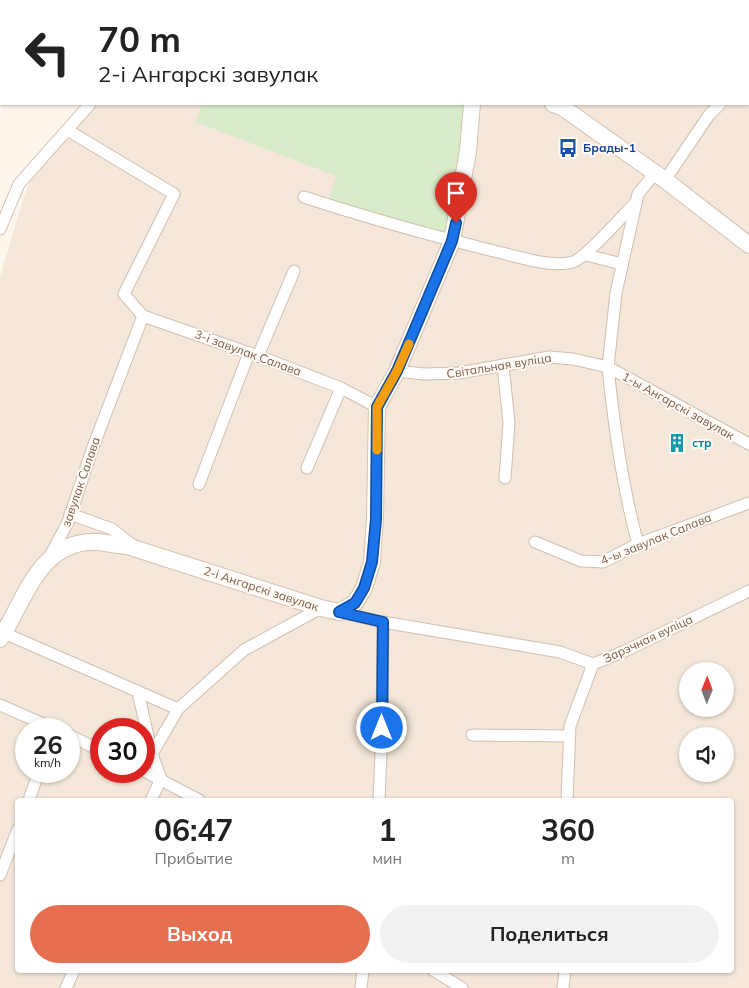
<!DOCTYPE html>
<html lang="ru">
<meta charset="utf-8">
<style>
:root{--surface:#fff;--page:#f2f2f2;--text:#222;--muted:#767676;--accent:#e76f51}
body{margin:0;font-family:Mulish,sans-serif;background:var(--page);color:var(--text);height:100vh;display:flex;flex-direction:column;font-size:19px;white-space:nowrap}
*{box-sizing:border-box;margin:0}
p{font-size:16px;color:var(--muted)}
.icon{flex:none;width:28px;height:28px;fill:none;stroke:currentColor;stroke-width:2;stroke-linecap:round;stroke-linejoin:round}
.map{position:relative;flex:1;overflow:hidden}
.panel{position:absolute;left:15px;top:798px;width:719px;height:175px;display:flex;flex-direction:column;background:var(--surface);border-radius:5px;box-shadow:0 1px 4px #0004}
.panel>*{flex:none}
.hud{position:absolute;left:0px;top:0px;width:750px;height:105px;box-shadow:0 1px 4px #0004;background:#fff;color:var(--text);overflow:hidden}
.needle{width:32px;rotate:1deg}
.tools{position:absolute;left:679px;top:662px;display:grid;gap:10px}
.tools a{display:grid;place-items:center;width:55px;height:55px;border-radius:50%;background:var(--surface);box-shadow:0 1px 4px #0004;font-size:25px}
.speed{position:absolute;left:15px;top:718px;display:flex;gap:10px;font-size:25px;font-weight:700;text-align:center}
.speed>*{display:grid;place-content:center;width:65px;height:65px;border-radius:50%;background:var(--surface);box-shadow:0 1px 4px #0004;line-height:1}
.speed small{font-size:12px;font-weight:400}
.speed .limit{border:8px solid #d22;background:#fff;color:#111}
.pin{position:absolute;display:grid;place-items:center;width:42px;height:42px;color:#fff;margin:-51px -21px;border-radius:50% 50% 50% 0;rotate:-45deg;box-shadow:0 0 5px #0007}
.pin .icon{rotate:45deg}
.me{position:absolute;width:55px;margin:-28px;rotate:0deg;stroke-linejoin:round;filter:drop-shadow(0 0 4px #0008)}
.turn{display:flex;align-items:center;gap:18px;height:105px;padding:0 15px;font-size:22px}
.turn .icon{width:65px;height:65px;stroke-width:2.5}
.turn b{display:block;font-size:35px;line-height:42px}
.eta{display:flex;justify-content:space-evenly;align-items:center;height:85px;text-align:center}
.eta b{font-size:30px;font-weight:700;line-height:35px}
.button{display:flex;gap:10px;margin-top:auto;padding:10px 15px}
.button a{flex:1;height:58px;border-radius:30px;background:var(--accent);color:#fff;font-size:20px;font-weight:700;line-height:58px;text-align:center}
.button a+a{background:var(--page);color:var(--text)}
.map>svg:first-child{display:block}
.residential{fill:#f5e8da;fill-rule:evenodd}
.green{fill:#d8ecc9}
.lines{fill:none;stroke-linecap:round;stroke-linejoin:round}
.street-casing{stroke:#d1beb0;stroke-width:13}
.secondary-casing{stroke:#d6c0b0;stroke-width:18}
.street{stroke:#fff;stroke-width:11}
.secondary{stroke:#fff;stroke-width:16}
.route-casing{stroke:#114b97;stroke-width:12}
.route{stroke:#1a73e8;stroke-width:9}
.slow{stroke:#f59e0b;stroke-width:9}
.labels{text-anchor:middle;stroke-width:4;stroke-linejoin:round;paint-order:stroke}
.transit-label{font-size:12px;font-weight:bold;fill:#164399;stroke:#fffaf3;text-anchor:start}
.street-label{font-size:12px;fill:#7a5c4d;stroke:#fffaf3}
.culture-label{font-size:12px;font-weight:bold;fill:#0d838f;stroke:#fffaf3;text-anchor:start}
</style>
<div class="map">
<svg width="749" height="988" viewBox="0 0 749 988">
<rect width="100%" height="100%" fill="#fdf6ec"/>
<path class="residential" d="M121,0h628v988h-749v-711l24,-81 18,-42 35,-29 19,-21h653v-103zM688,671h37v38h-37zM26,729h43v42h-43zM101,729h43v42h-43zM688,736h37v38h-37zM18,800h713v170h-713z"/>
<g class="green">
<polygon points="238,0 470,0 471,1 238,1"/>
<polygon points="202,104 468,104 449,234 329,199 336,176 196,122"/>
</g>
<g class="lines">
<g class="street-casing">
<g id="street">
<polyline points="596,0 599,1"/>
<polyline points="161,1 161,0"/>
<polyline points="722,1 722,0"/>
<polyline points="69,131 174,194 124,294 143,316 258,356 341,388 377,407"/>
<polyline points="665,180 709,115 720,104"/>
<path d="M304,197c64,21 129,39 194,55 22,5 52,16 75,10 13,-4 51,-48 63,-60"/>
<polyline points="0,229 19,184 90,104"/>
<polyline points="586,255 622,264"/>
<polyline points="258,356 294,271"/>
<polyline points="503,365 509,423 505,478"/>
<path d="M608,367c6,60 14,119 30,177"/>
<polyline points="608,367 749,444"/>
<polyline points="397,371 424,374 459,373 549,357 573,359 608,367 616,293 638,194 655,173"/>
<polyline points="307,468 341,388"/>
<polyline points="199,484 249,353"/>
<polyline points="70,514 112,529 135,547"/>
<polyline points="535,542 581,561 603,562 638,544 749,503"/>
<polyline points="50,556 68,522 93,447 143,316"/>
<polyline points="339,612 383,622 560,652 593,664"/>
<polyline points="4,633 178,709"/>
<polyline points="138,692 152,754"/>
<polyline points="0,705 55,729"/>
<polyline points="69,735 101,751"/>
<polyline points="472,735 569,736"/>
<polyline points="144,771 199,800"/>
<polyline points="29,800 39,771"/>
<polyline points="151,800 161,779 152,754 178,709 244,650 321,608"/>
<polyline points="379,800 382,728 383,622"/>
<polyline points="567,800 570,726 593,664 625,651 749,591"/>
<polyline points="0,875 18,829"/>
<polyline points="433,970 462,988"/>
<polyline points="66,988 74,970"/>
<polyline points="361,988 363,970"/>
<polyline points="563,988 565,970"/>
</g>
</g>
<g class="secondary-casing">
<g id="secondary">
<polyline points="476,1 476,0"/>
<polyline points="553,104 562,107 665,180 749,245"/>
<path d="M0,639c25,-38 39,-100 97,-97 10,1 20,3 30,4l194,62 18,4 16,-9 9,-15 8,-26 3,-43 2,-112 20,-36 55,-130 16,-90 4,-47"/>
</g>
</g>
<use href="#street" class="street"/>
<use href="#secondary" class="secondary"/>
</g>
<g class="lines">
<g class="route-casing">
<polyline id="route" points="382,728 383,622 339,612 355,603 364,588 372,562 376,519 377,407 397,371 452,241 456,223"/>
</g>
<use href="#route" class="route"/>
<polyline class="slow" points="377,450 377,407 397,371 409,344"/>
</g>
<defs>
<g id="bus-bare" transform="scale(1.5)"><path d="M-5-6H5V4H4V6H2V4H-2V6H-4V4H-5ZM-3.5-4V0h7V-4ZM-3.5 1.2v1.5H-2V1.2ZM2 1.2v1.5H3.5V1.2Z" fill="#1a4fb4" stroke="#fffaf3" stroke-width="2.5" paint-order="stroke"/></g>
<g id="building-bare" transform="scale(1.5)"><path d="M-4-6H4V6H1V3H-1V6H-4ZM-2.5-4.3h1.7v1.8h-1.7ZM.8-4.3h1.7v1.8H.8ZM-2.5-1h1.7V.8h-1.7ZM.8-1h1.7V.8H.8Z" fill="#0f9aa8" stroke="#fffaf3" stroke-width="2.5" paint-order="stroke"/></g>
</defs>
<g fill-rule="evenodd">
<use href="#bus-bare" x="568" y="148"/>
<use href="#building-bare" x="677" y="443"/>
</g>
<g class="labels">
<g class="transit-label">
<text x="583" y="152">Брады-1</text>
</g>
<g class="street-label">
<text transform="translate(248 353) rotate(20)" y="4">3-і завулак Салава</text>
<text transform="translate(499 366) rotate(-9)" y="4">Світальная вуліца</text>
<text transform="translate(678 406) rotate(29)" y="4">1-ы Ангарскі завулак</text>
<text transform="translate(81 482) rotate(-71)" y="4">завулак Салава</text>
<text transform="translate(656 539) rotate(-22)" y="4">4-ы завулак Салава</text>
<text transform="translate(261 589) rotate(18)" y="4">2-і Ангарскі завулак</text>
<text transform="translate(648 639) rotate(-25)" y="4">Зарэчная вуліца</text>
</g>
<g class="culture-label">
<text x="692" y="447">стр</text>
</g>
</g>
</svg>
<div class="tools">
<a><svg class="needle" viewBox="-14 -14 28 28"><path d="M0-13l5 13h-10z" fill="#e53935"/><path d="M0 13l5-13h-10z" fill="#767676"/></svg></a>
<a><svg class="icon" aria-label="sound" viewBox="0 0 24 24"><path d="M4 9h4l5-4v14l-5-4H4zM17 9q2 3 0 6"/></svg></a>
</div>
<div class="speed"><div>26<small>km/h</small></div><div class="limit">30</div></div>
<div class="pin" style="left:456px;top:223px;background:#d93025"><svg class="icon" aria-label="arrive" viewBox="0 0 24 24"><path d="M6 21V4h12l-3 4 3 4H6"/></svg></div>
<svg class="me" style="left:382px;top:728px" viewBox="-20 -20 40 40"><circle r="17" fill="#1a73e8" stroke="#fff" stroke-width="3"/><path d="M0-11L8 9 0 5-8 9z" fill="#fff"/></svg>
<div class="hud">
<div class="turn"><svg class="icon" aria-label="left" viewBox="0 0 24 24"><path d="M17 20v-9H6M10 6l-5 5 5 5"/></svg><div><b>70 m</b>2-і Ангарскі завулак</div></div>
</div>
<section class="panel">
<div class="eta">
<div><b>06:47</b><p>Прибытие</p></div>
<div><b>1</b><p>мин</p></div>
<div><b>360</b><p>m</p></div>
</div>
<div class="button"><a>Выход</a><a>Поделиться</a></div>
</section>
</div>
